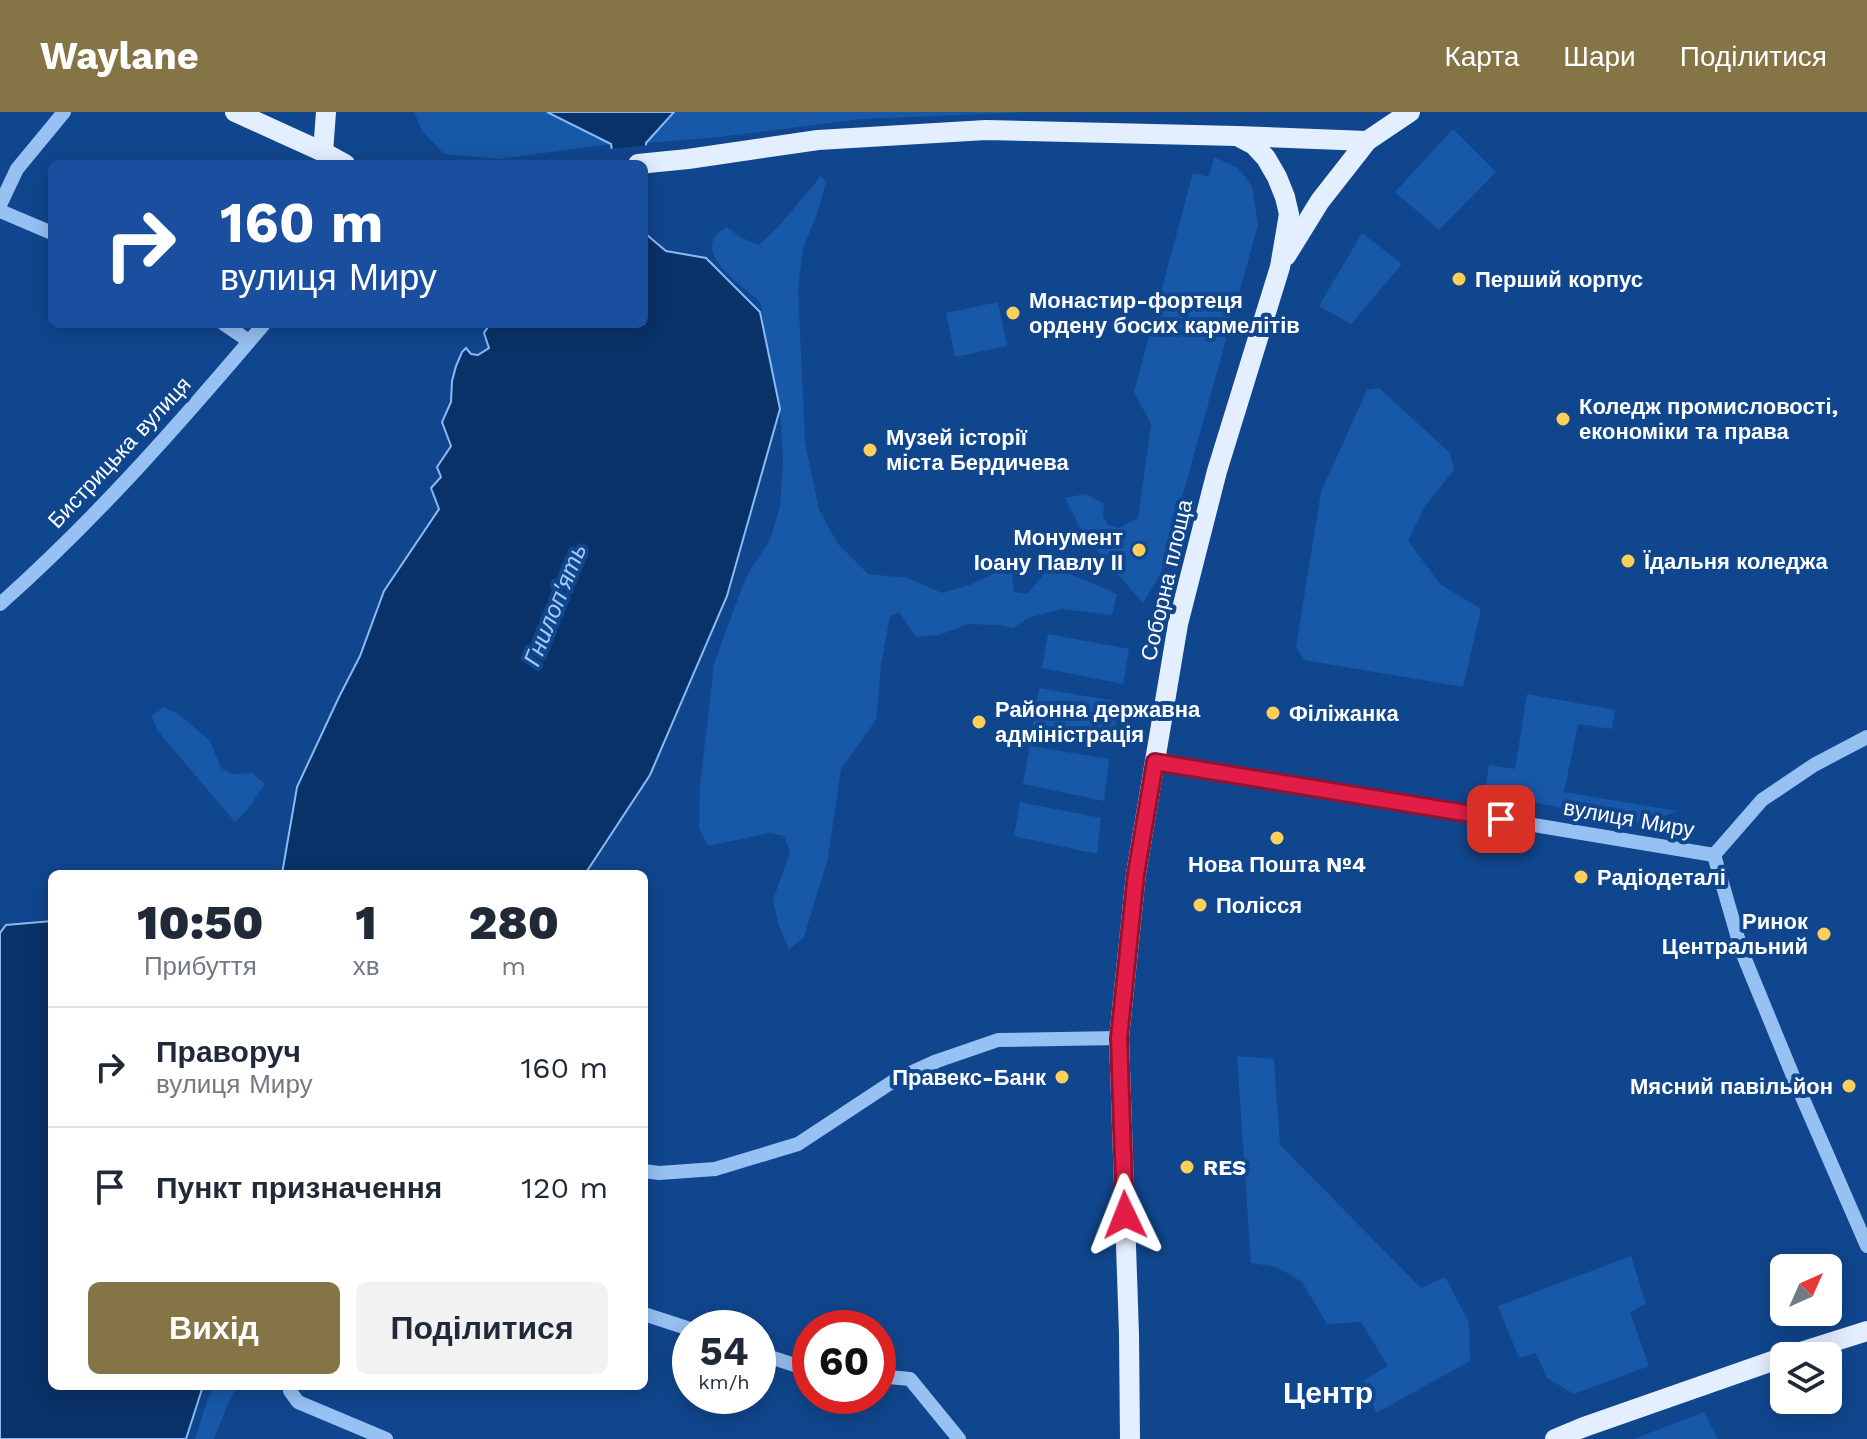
<!DOCTYPE html>
<html lang="uk">
<meta charset="utf-8">
<style>
:root{--surface:#fff;--page:#f2f2f3;--text:#1f2937;--muted:#747a83;--line:#e0e1e3;--accent:#847446}
body{margin:0;font-family:"Work Sans",sans-serif;background:var(--page);color:var(--text);height:100vh;display:flex;flex-direction:column;font-size:30px;white-space:nowrap}
*{box-sizing:border-box;margin:0}
p{font-size:26px;color:var(--muted)}
.icon{flex:none;width:44px;height:44px;fill:none;stroke:currentColor;stroke-width:2;stroke-linecap:round;stroke-linejoin:round}
.map{position:relative;flex:1;overflow:hidden}
.details{position:absolute;left:48px;top:758px;width:600px;height:520px;display:flex;flex-direction:column;background:var(--surface);border-radius:12px;box-shadow:0 4px 20px #0003}
.details>*{flex:none}
.top-card{position:absolute;left:48px;top:48px;width:600px;height:168px;border-radius:12px;box-shadow:0 4px 20px #0003;background:#1a4fa0;color:#fff;overflow:hidden}
.needle{width:52px;rotate:45deg}
.controls{position:absolute;left:1770px;top:1142px;display:grid;gap:16px}
.controls a{display:grid;place-items:center;width:72px;height:72px;border-radius:12px;background:var(--surface);box-shadow:0 4px 20px #0003;font-size:40px}
.speed{position:absolute;left:672px;top:1198px;display:flex;gap:16px;font-size:40px;font-weight:700;text-align:center}
.speed>*{display:grid;place-content:center;width:104px;height:104px;border-radius:50%;background:var(--surface);box-shadow:0 4px 20px #0003;line-height:1}
.speed small{font-size:20px;font-weight:400}
.speed .limit{border:12px solid #d22;background:#fff;color:#111}
.pin{position:absolute;display:grid;place-items:center;width:68px;height:68px;color:#fff;margin:-34px;border-radius:16px;box-shadow:0 4px 12px #0006}
.me{position:absolute;width:88px;margin:-44px;rotate:358deg;stroke-linejoin:round;filter:drop-shadow(0 0 6px #0008)}
.turn{display:flex;align-items:center;gap:28px;height:168px;padding:0 40px;font-size:36px}
.turn .icon{width:104px;height:104px;stroke-width:2.5}
.turn b{display:block;font-size:56px;line-height:68px}
.eta{display:flex;justify-content:space-evenly;align-items:center;height:136px;text-align:center}
.eta b{font-size:48px;font-weight:800;line-height:56px}
.primary-button{display:flex;gap:16px;margin-top:auto;padding:16px 40px}
.primary-button a{flex:1;height:92px;border-radius:12px;background:var(--accent);color:#fff;font-size:32px;font-weight:800;line-height:92px;text-align:center}
.primary-button a+a{background:var(--page);color:var(--text)}
ul{padding:0;list-style:none}
li{display:flex;align-items:center;gap:24px;height:120px;padding:0 40px;border-top:2px solid var(--line)}
li div{flex:1}
li b{display:block;font-size:30px}
li em{font-style:normal}
header{display:flex;align-items:center;gap:48px;box-sizing:border-box;height:112px;padding:0 40px;background:var(--accent);color:#fff}
header strong{font-size:38px}
nav{display:flex;gap:44px;margin-inline-start:auto;font-size:28px}
.map>svg:first-child{display:block}
.green{fill:#1758a8}
.water{fill:#093269;stroke:#88bbf6;stroke-width:2}
.pier{fill:#10468d}
.lines{fill:none;stroke-linecap:round;stroke-linejoin:round}
.minor{stroke:#97c0f3;stroke-width:14}
.major{stroke:#e3eeff;stroke-width:20}
.route-casing{stroke:#92132f;stroke-width:20}
.route{stroke:#e11d48;stroke-width:14}
.poi-dot{fill:#ffcf59;stroke:#10468d;stroke-width:3}
.labels{text-anchor:middle;stroke-width:8;stroke-linejoin:round;paint-order:stroke}
.poi-label{font-size:22px;font-weight:bold;fill:#fff;stroke:#10468d;text-anchor:start}
.street-label{font-size:22px;fill:#fff;stroke:#10468d}
.water-label{font-size:24px;font-style:italic;fill:#a3cafa;stroke:#10468d}
.district-label{font-size:30px;font-weight:bold;fill:#fff;stroke:#10468d}
</style>
<header>
<strong>Waylane</strong>
<nav><a>Карта</a><a>Шари</a><a>Поділитися</a></nav>
</header>
<div class="map">
<svg width="1867" height="1327" viewBox="0 0 1867 1327">
<rect width="100%" height="100%" fill="#10468d"/>
<g class="green">
<polygon points="414,0 547,0 611,32 499,47 444,42 422,19"/>
<polygon points="674,0 1031,0 862,7 720,25 646,31"/>
<polygon points="1453,17 1496,60 1439,118 1395,80"/>
<polygon points="1214,45 1238,56 1252,74 1258,113 1161,461 1143,491 1083,422 1065,386 1085,382 1104,392 1103,404 1108,413 1119,416 1138,406 1151,312 1134,280 1193,61 1209,65"/>
<path d="M821,64l5,6 -9,32 -14,34 -5,41 7,153 14,68 19,34 30,30 40,4 34,15 28,-8 33,-16 9,4 2,19 13,2 18,-21 25,1 47,20 -5,21 -50,-6 -34,9 -15,10 -15,-3 -30,-1 -28,11 -24,2 -17,-25 -9,4 -9,49 -5,55 -35,49 -13,89 -24,79 -15,12 -10,-23 -6,-26 17,-48 -6,-16 -14,-3 -62,13 -9,-18 1,-42 14,-122 27,-74 8,-18 21,-32 10,-34 3,-48 -3,-49 -14,-69 -5,-37c-19,-18 -76,-54 -34,-76l13,10 19,8 20,-19z"/>
<polygon points="1362,121 1402,152 1351,212 1319,194"/>
<polygon points="998,190 1007,234 955,245 946,201"/>
<polygon points="1379,276 1450,341 1454,358 1425,394 1408,429 1440,472 1481,497 1463,575 1304,548 1296,535 1321,380 1367,278"/>
<polygon points="1048,522 1129,537 1123,572 1042,556"/>
<polygon points="1039,576 1120,590 1114,627 1033,613"/>
<polygon points="1527,582 1615,598 1612,617 1578,612 1564,680 1677,699 1645,712 1485,681 1489,653 1515,657"/>
<polygon points="164,595 180,603 210,629 221,656 233,662 252,661 265,672 248,697 235,710 157,618 152,604"/>
<polygon points="1030,634 1109,647 1104,689 1023,672"/>
<polygon points="1020,690 1101,706 1097,742 1014,724"/>
<polygon points="1237,944 1274,947 1280,1033 1421,1176 1445,1165 1469,1210 1470,1249 1376,1301 1364,1268 1388,1254 1361,1210 1327,1212 1302,1170 1277,1155 1251,1151"/>
<polygon points="1631,1144 1646,1192 1630,1200 1649,1254 1574,1282 1547,1266 1536,1241 1519,1246 1498,1194"/>
<polygon points="215,1274 239,1274 229,1289 214,1327 195,1327 208,1286"/>
<polygon points="1704,1300 1718,1327 1634,1327"/>
</g>
<g class="water">
<polygon points="547,0 674,0 646,31 644,86 644,52 614,52 611,32"/>
<polygon points="644,107 647,123 666,139 706,146 760,200 780,297 727,484 650,663 585,762 282,762 297,675 339,585 360,544 384,479 439,397 431,376 441,365 437,355 451,334 442,310 451,290 452,269 456,254 462,240 466,236 471,242 478,243 489,236 484,221 490,212 644,212"/>
<polygon points="52,809 52,1274 203,1274 186,1327 0,1327 0,821 6,813"/>
</g>
<polygon class="pier" points="650,33 649,70 644,71 644,52 609,52 608,37"/>
<g class="lines">
<g class="minor">
<polyline points="0,93 17,57 64,0"/>
<polyline points="0,99 52,121"/>
<polyline points="224,212 249,229"/>
<path d="M0,492c96,-85 181,-182 264,-280"/>
<polyline points="1155,650 1714,743"/>
<polyline points="1714,743 1742,840 1793,964 1867,1134"/>
<polyline points="1714,743 1762,688 1814,653 1867,625"/>
<polyline points="644,1059 659,1061 715,1057 798,1032 895,968 937,949 998,928 1119,926"/>
<polyline points="644,1202 690,1217"/>
<polyline points="758,1241 810,1258"/>
<polyline points="878,1264 910,1267 959,1327"/>
<polyline points="291,1274 290,1279 298,1290 386,1327"/>
</g>
<g class="major">
<polyline points="235,0 323,40 345,52"/>
<polyline points="323,40 326,0"/>
<polyline points="638,52 688,47 818,28 986,18 1237,24 1367,29"/>
<polyline points="1286,144 1320,89 1367,29 1410,0"/>
<polyline points="1788,1244 1867,1219"/>
<polyline points="1130,1327 1129,1222 1119,926 1136,762 1178,512 1217,359 1280,155 1289,102 1285,85 1277,65 1266,46 1254,33 1237,24"/>
<polyline points="1555,1327 1584,1315 1784,1245"/>
</g>
</g>
<g class="lines">
<g class="route-casing">
<polyline id="route" points="1125,1103 1119,926 1136,762 1155,650 1501,707"/>
</g>
<use href="#route" class="route"/>
</g>
<g class="poi-dot">
<circle cx="1459" cy="167" r="8"/>
<circle cx="1013" cy="201" r="8"/>
<circle cx="1563" cy="307" r="8"/>
<circle cx="870" cy="338" r="8"/>
<circle cx="1139" cy="438" r="8"/>
<circle cx="1628" cy="449" r="8"/>
<circle cx="1273" cy="601" r="8"/>
<circle cx="979" cy="610" r="8"/>
<circle cx="1277" cy="726" r="8"/>
<circle cx="1581" cy="765" r="8"/>
<circle cx="1200" cy="793" r="8"/>
<circle cx="1824" cy="822" r="8"/>
<circle cx="1062" cy="965" r="8"/>
<circle cx="1849" cy="974" r="8"/>
<circle cx="1187" cy="1055" r="8"/>
</g>
<g class="labels">
<g class="poi-label">
<text x="1475" y="175">Перший корпус</text>
<text x="1029" y="196">Монастир-фортеця<tspan x="1029" dy="25">ордену босих кармелітів</tspan></text>
<text x="1579" y="302">Коледж промисловості,<tspan x="1579" dy="25">економіки та права</tspan></text>
<text x="886" y="333">Музей історії<tspan x="886" dy="25">міста Бердичева</tspan></text>
<text x="1123" y="433" text-anchor="end">Монумент<tspan x="1123" dy="25">Іоану Павлу ІІ</tspan></text>
<text x="1644" y="457">Їдальня коледжа</text>
<text x="995" y="605">Районна державна<tspan x="995" dy="25">адміністрація</tspan></text>
<text x="1289" y="609">Філіжанка</text>
<text x="1277" y="760" text-anchor="middle">Нова Пошта №4</text>
<text x="1597" y="773">Радіодеталі</text>
<text x="1216" y="801">Полісся</text>
<text x="1808" y="817" text-anchor="end">Ринок<tspan x="1808" dy="25">Центральний</tspan></text>
<text x="1046" y="973" text-anchor="end">Правекс-Банк</text>
<text x="1833" y="982" text-anchor="end">Мясний павільйон</text>
<text x="1203" y="1063">RES</text>
</g>
<g class="street-label">
<text transform="translate(119 340) rotate(-47)" y="8">Бистрицька вулиця</text>
<text transform="translate(1166 468) rotate(-77)" y="8">Соборна площа</text>
<text transform="translate(1629 706) rotate(10)" y="8">вулиця Миру</text>
</g>
<g class="water-label">
<text transform="translate(555 493) rotate(-68)" y="8">Гнилоп'ять</text>
</g>
<g class="district-label">
<text x="1328" y="1291">Центр</text>
</g>
</g>
</svg>
<div class="controls">
<a><svg class="needle" viewBox="-14 -14 28 28"><path d="M0-13l5 13h-10z" fill="#e53935"/><path d="M0 13l5-13h-10z" fill="#747a83"/></svg></a>
<a><svg class="icon" aria-label="layers" viewBox="0 0 24 24"><path d="M12 4l9 5-9 5-9-5zM3 14l9 5 9-5"/></svg></a>
</div>
<div class="speed"><div>54<small>km/h</small></div><div class="limit">60</div></div>
<div class="pin" style="left:1501px;top:707px;background:#d93025"><svg class="icon" aria-label="arrive" viewBox="0 0 24 24"><path d="M6 21V4h12l-3 4 3 4H6"/></svg></div>
<svg class="me" style="left:1125px;top:1103px" viewBox="-20 -20 40 40"><path d="M0-17L14 15 0 8-14 15z" fill="#e11d48" stroke="#fff" stroke-width="4"/></svg>
<div class="top-card">
<div class="turn"><svg class="icon" aria-label="right" viewBox="0 0 24 24"><path d="M7 20v-9h11M14 6l5 5-5 5"/></svg><div><b>160 m</b>вулиця Миру</div></div>
</div>
<section class="details">
<div class="eta">
<div><b>10:50</b><p>Прибуття</p></div>
<div><b>1</b><p>хв</p></div>
<div><b>280</b><p>m</p></div>
</div>
<ul>
<li><svg class="icon" aria-label="right" viewBox="0 0 24 24"><path d="M7 20v-9h11M14 6l5 5-5 5"/></svg><div><b>Праворуч</b><p>вулиця Миру</p></div><em>160 m</em></li>
<li><svg class="icon" aria-label="arrive" viewBox="0 0 24 24"><path d="M6 21V4h12l-3 4 3 4H6"/></svg><div><b>Пункт призначення</b></div><em>120 m</em></li>
</ul>
<div class="primary-button"><a>Вихід</a><a>Поділитися</a></div>
</section>
</div>
